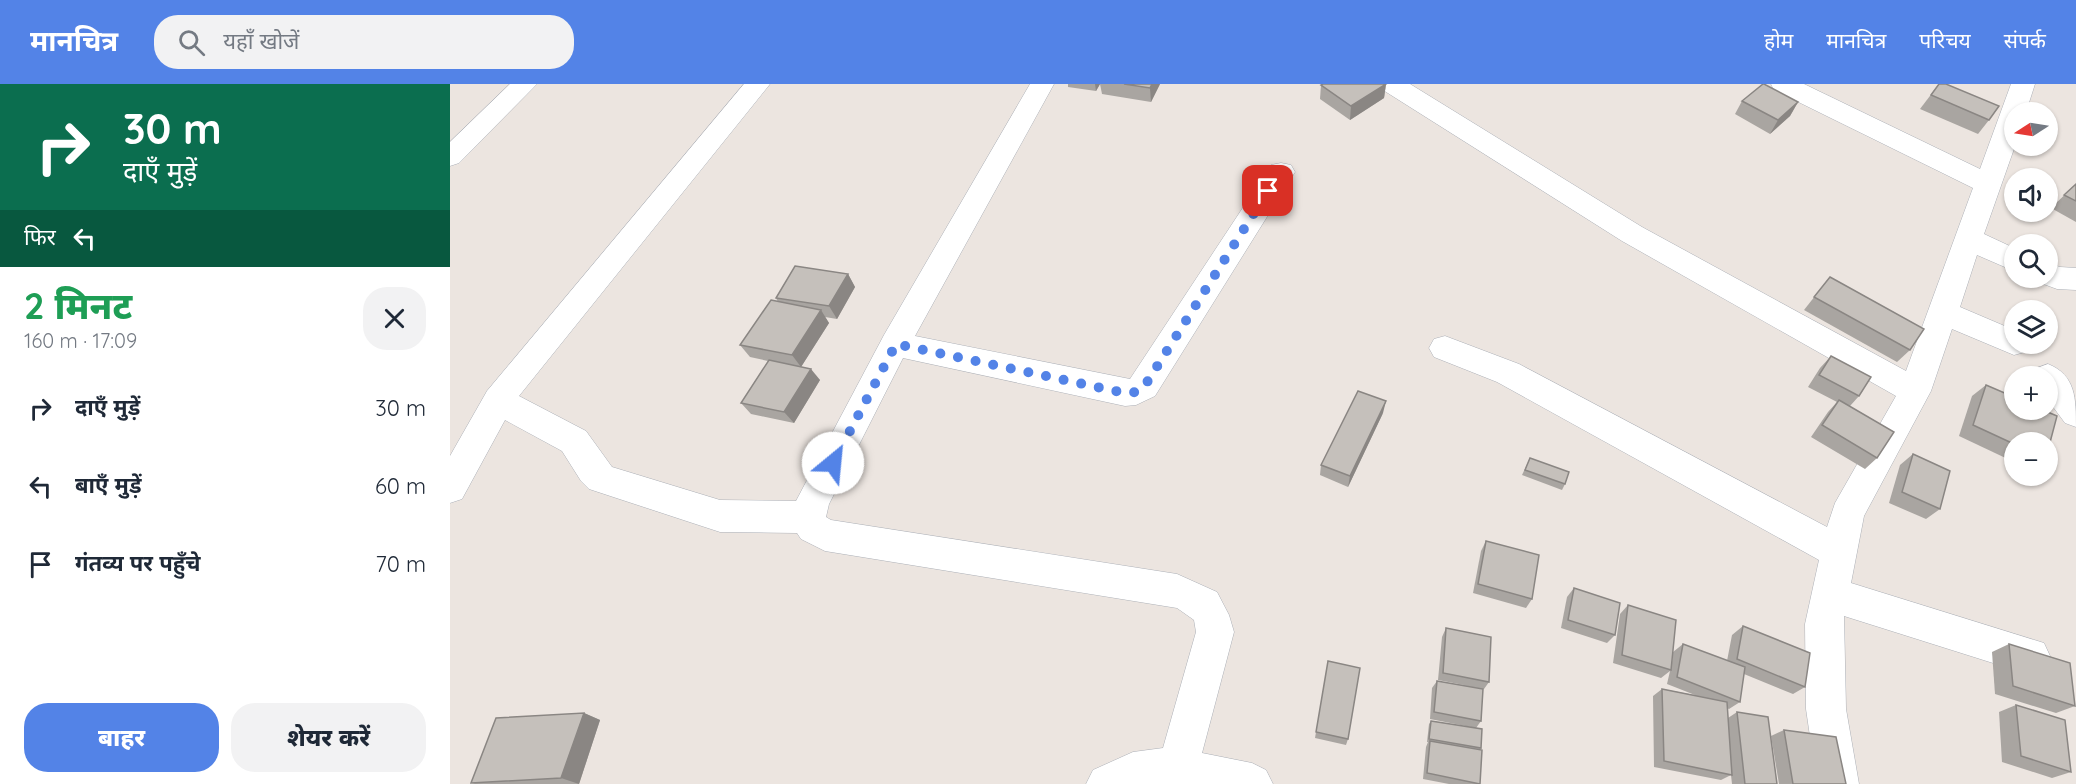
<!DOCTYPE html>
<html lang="hi">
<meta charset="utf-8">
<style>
:root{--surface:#fff;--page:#f2f2f3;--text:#1f2937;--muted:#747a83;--accent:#5383e7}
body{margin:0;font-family:Quicksand,"Noto Sans Devanagari",sans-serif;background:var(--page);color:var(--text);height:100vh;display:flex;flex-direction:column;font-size:22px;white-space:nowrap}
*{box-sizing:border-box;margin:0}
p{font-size:20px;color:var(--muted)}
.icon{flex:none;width:33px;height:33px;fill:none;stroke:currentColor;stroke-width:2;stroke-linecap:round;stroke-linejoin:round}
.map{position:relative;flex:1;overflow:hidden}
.details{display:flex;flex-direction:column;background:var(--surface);width:450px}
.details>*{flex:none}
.top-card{background:#0b6e4f;color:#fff;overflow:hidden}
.needle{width:39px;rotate:258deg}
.controls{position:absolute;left:1554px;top:18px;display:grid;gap:12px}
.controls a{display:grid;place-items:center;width:54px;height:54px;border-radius:50%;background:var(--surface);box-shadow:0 2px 4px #0004;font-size:30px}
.pin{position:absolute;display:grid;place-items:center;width:51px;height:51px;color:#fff;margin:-26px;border-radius:12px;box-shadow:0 3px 9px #0006}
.me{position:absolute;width:66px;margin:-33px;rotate:28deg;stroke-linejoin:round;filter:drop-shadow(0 0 4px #0008)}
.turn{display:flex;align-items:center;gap:21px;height:126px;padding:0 24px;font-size:27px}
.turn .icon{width:78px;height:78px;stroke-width:2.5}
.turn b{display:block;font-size:42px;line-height:51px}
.then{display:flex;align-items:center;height:57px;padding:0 24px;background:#0003;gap:12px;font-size:22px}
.round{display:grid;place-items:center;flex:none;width:63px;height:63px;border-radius:24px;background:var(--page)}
.headline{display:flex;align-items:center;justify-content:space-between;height:102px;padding:0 24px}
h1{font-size:36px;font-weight:800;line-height:45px;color:#1e9e55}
.cta{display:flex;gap:12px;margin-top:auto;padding:12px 24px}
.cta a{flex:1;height:69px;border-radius:24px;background:var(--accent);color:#fff;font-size:24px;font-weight:800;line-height:69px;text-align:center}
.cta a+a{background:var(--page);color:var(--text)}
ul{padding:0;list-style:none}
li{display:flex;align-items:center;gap:18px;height:78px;padding:0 24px}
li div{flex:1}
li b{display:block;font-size:22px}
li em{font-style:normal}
header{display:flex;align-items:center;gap:36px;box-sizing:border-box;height:84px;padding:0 30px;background:var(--accent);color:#fff}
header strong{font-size:28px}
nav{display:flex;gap:33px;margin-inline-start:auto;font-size:21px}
.search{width:420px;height:54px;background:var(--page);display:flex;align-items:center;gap:15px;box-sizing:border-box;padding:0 21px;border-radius:24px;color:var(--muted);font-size:22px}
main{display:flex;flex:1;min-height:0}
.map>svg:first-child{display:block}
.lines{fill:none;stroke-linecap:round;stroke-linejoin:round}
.minor-casing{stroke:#acb0b7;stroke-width:1}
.minor{fill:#fff;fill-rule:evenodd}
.wall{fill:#a9a5a1}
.shaded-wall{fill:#8a8683}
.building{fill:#c5c0bb;stroke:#8a8683;stroke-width:1.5}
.route{stroke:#5383e7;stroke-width:10;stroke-dasharray:0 18}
</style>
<header>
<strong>मानचित्र</strong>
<div class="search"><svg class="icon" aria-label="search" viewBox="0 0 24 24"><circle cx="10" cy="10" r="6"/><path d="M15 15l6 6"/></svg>यहाँ खोजें</div>
<nav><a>होम</a><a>मानचित्र</a><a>परिचय</a><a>संपर्क</a></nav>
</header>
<main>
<section class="details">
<div class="top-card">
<div class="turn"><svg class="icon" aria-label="right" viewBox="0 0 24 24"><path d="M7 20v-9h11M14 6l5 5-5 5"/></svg><div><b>30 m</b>दाएँ मुड़ें</div></div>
<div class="then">फिर<svg class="icon" aria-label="left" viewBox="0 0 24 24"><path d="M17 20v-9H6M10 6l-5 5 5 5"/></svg></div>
</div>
<div class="headline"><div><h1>2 मिनट</h1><p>160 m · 17:09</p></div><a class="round"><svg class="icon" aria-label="close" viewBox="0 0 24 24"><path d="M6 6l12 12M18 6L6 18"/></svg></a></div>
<ul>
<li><svg class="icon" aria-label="right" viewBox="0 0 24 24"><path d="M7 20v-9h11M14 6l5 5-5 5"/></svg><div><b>दाएँ मुड़ें</b></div><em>30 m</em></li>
<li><svg class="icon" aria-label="left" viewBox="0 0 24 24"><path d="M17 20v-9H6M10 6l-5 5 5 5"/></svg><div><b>बाएँ मुड़ें</b></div><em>60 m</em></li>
<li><svg class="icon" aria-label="arrive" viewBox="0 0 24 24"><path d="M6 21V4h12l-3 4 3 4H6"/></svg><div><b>गंतव्य पर पहुँचे</b></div><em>70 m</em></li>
</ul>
<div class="cta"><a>बाहर</a><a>शेयर करें</a></div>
</section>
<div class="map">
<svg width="1626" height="700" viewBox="0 0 1626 700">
<rect width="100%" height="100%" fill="#ece5e0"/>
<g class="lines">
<g class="minor-casing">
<g id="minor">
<polygon points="60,0 87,0 9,79 0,82 0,58"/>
<polygon points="294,0 320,0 69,312 136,347 162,383 270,416 346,417 434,251 580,0 604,0 465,252 680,295 821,81 831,79 841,81 845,88 705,312 686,321 675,322 453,274 379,420 376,433 381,436 727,490 767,508 779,531 784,548 752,669 802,679 816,686 823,700 636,700 643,686 683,668 713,664 746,548 744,536 727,524 375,467 351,455 347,449 270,448 139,405 131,397 112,367 55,336 12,415 0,419 0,372 37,307"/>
<polygon points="930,0 960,0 1192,143 1456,287 1523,104 1324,6 1321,0 1354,0 1530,85 1561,0 1585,0 1576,28 1564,28 1565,62 1534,150 1564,164 1564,187 1527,171 1510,223 1564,246 1564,260 1579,260 1575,268 1564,271 1502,245 1481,307 1414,432 1401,499 1594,559 1600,572 1594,585 1581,591 1394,532 1396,625 1409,700 1367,700 1356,625 1355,540 1369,476 1047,298 984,273 979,264 984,255 995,252 1069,280 1377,443 1385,419 1446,312 1172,157 933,6"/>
<polygon points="1598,179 1610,183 1626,184 1626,206 1607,205 1588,198 1585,194 1598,194"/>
<path d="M1598,280c28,11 28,35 28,63l-11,-4 -17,-23v-24h-16l5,-8z"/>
</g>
</g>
<use href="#minor" class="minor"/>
</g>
<g class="wall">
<polygon points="618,0 650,0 646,7 618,3"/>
<polygon points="650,0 710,0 701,18 652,10"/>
<polygon points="936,0 934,14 900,36 870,15 871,1"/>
<polygon points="1489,0 1539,36 1528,50 1470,25"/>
<polygon points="1292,17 1348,18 1340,32 1320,50 1285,30"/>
<polygon points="1626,100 1626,138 1601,124"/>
<polygon points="398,190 405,203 387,235 375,233 379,239 351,283 370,296 344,339 301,330 291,319 318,277 300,273 290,261 328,218 326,214"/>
<polygon points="1380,193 1460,266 1447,278 1354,226"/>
<polygon points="1381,272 1409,312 1400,322 1427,374 1415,385 1361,353 1378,328 1387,318 1358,303 1370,284"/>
<polygon points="1536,301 1564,358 1564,378 1509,352 1522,312"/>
<polygon points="933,329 898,403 870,391 871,381"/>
<polygon points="1463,370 1490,425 1476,435 1439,419 1450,381"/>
<polygon points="1080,374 1115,400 1112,406 1072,391"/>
<polygon points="1036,457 1082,515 1076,524 1023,509 1031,467"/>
<polygon points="1124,504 1165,551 1157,559 1111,544 1117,513"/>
<polygon points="1178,521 1222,578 1223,568 1233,560 1277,577 1282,551 1293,542 1355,603 1343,610 1294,590 1290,618 1279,625 1277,624 1278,634 1287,628 1327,700 1282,700 1281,691 1271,696 1204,683 1203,612 1212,605 1245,611 1217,600 1220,587 1211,594 1163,579 1170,530"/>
<polygon points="996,544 1039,598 1034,605 1033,605 1031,637 1026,644 980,635 982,604 987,597 1019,602 988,596 992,553"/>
<polygon points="1559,560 1625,622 1606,629 1545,610 1542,568"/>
<polygon points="878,577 898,655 896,661 865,654"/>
<polygon points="1566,621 1621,688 1602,694 1552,678 1549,628"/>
<polygon points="134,629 150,636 129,700 25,700 21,699"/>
<polygon points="981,637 1031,664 1030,666 1030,700 999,700 973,695 976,663 978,658 977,658 979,640"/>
<polygon points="1334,646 1396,700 1329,700 1321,652"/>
</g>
<g class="shaded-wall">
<polygon points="645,0 650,0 646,7"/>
<polygon points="702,0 710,0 701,18 700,4"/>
<polygon points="936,0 934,14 900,36 901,22"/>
<polygon points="1348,18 1340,32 1320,50 1328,36"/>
<polygon points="398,190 405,203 387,235 379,222"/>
<polygon points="371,226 379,239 351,283 342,271"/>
<polygon points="361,285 370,296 344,339 334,328"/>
<polygon points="936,317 933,329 898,403 900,392"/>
<polygon points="134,629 150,636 129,700 111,694"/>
</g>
<g class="building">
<polygon points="674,0 702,0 700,4"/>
<polygon points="873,0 936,0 901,22 871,1"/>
<polygon points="1313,0 1314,0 1348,18 1328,36 1292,17"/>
<polygon points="1489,0 1496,0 1549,22 1539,36 1481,11"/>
<polygon points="1626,100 1626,117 1614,111"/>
<polygon points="345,182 398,190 379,222 326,214"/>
<polygon points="1380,193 1474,245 1460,266 1364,213"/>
<polygon points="321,216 371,226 342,271 290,261"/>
<polygon points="1381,272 1421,293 1409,312 1369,291"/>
<polygon points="319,276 361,285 334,328 291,319"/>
<polygon points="1536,301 1564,313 1564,326 1593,326 1607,332 1598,366 1598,358 1564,358 1564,360 1523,341"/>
<polygon points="908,307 936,317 900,392 871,381"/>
<polygon points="1389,316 1444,348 1427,374 1372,341"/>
<polygon points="1463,370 1500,387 1490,425 1452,408"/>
<polygon points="1080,374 1119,388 1115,400 1075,386"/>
<polygon points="1036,457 1089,471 1082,515 1028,500"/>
<polygon points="1124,504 1170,519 1165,551 1118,536"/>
<polygon points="1178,521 1226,536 1221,586 1172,571"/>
<polygon points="1293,542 1360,569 1355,603 1287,575"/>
<polygon points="996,544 1041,553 1039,598 993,589"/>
<polygon points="1233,560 1295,583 1290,618 1227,593"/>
<polygon points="1559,560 1620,579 1625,622 1563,602"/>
<polygon points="878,577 910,584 898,655 866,648"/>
<polygon points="987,597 1033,605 1031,637 984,628"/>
<polygon points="1212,605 1277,618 1282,691 1214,677"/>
<polygon points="1566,621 1615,636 1621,688 1571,672"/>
<polygon points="1287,628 1318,633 1327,700 1295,700"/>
<polygon points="134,629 111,694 21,699 46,634"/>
<polygon points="981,637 1032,645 1031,664 979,655"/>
<polygon points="1334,646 1386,653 1396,700 1343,700"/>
<polygon points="980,657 1032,666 1030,700 977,689"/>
</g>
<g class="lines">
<polyline class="route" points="383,379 446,260 675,309 686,308 694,303 818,107"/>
</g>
</svg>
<div class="controls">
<a><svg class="needle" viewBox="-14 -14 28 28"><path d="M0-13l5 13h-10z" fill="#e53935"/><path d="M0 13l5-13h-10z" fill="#747a83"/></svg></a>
<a><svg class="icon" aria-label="sound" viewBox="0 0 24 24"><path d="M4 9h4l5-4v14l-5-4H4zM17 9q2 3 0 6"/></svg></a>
<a><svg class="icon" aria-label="search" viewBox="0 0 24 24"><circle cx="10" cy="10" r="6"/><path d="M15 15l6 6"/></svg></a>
<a><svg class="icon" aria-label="layers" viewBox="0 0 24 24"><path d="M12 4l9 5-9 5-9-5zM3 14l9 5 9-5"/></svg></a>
<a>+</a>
<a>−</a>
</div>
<div class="pin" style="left:818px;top:107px;background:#d93025"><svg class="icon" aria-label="arrive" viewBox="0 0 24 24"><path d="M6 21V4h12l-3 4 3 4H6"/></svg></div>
<svg class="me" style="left:383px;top:379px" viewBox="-20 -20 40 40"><circle r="19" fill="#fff"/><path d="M0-13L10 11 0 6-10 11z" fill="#5383e7"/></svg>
</div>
</main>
